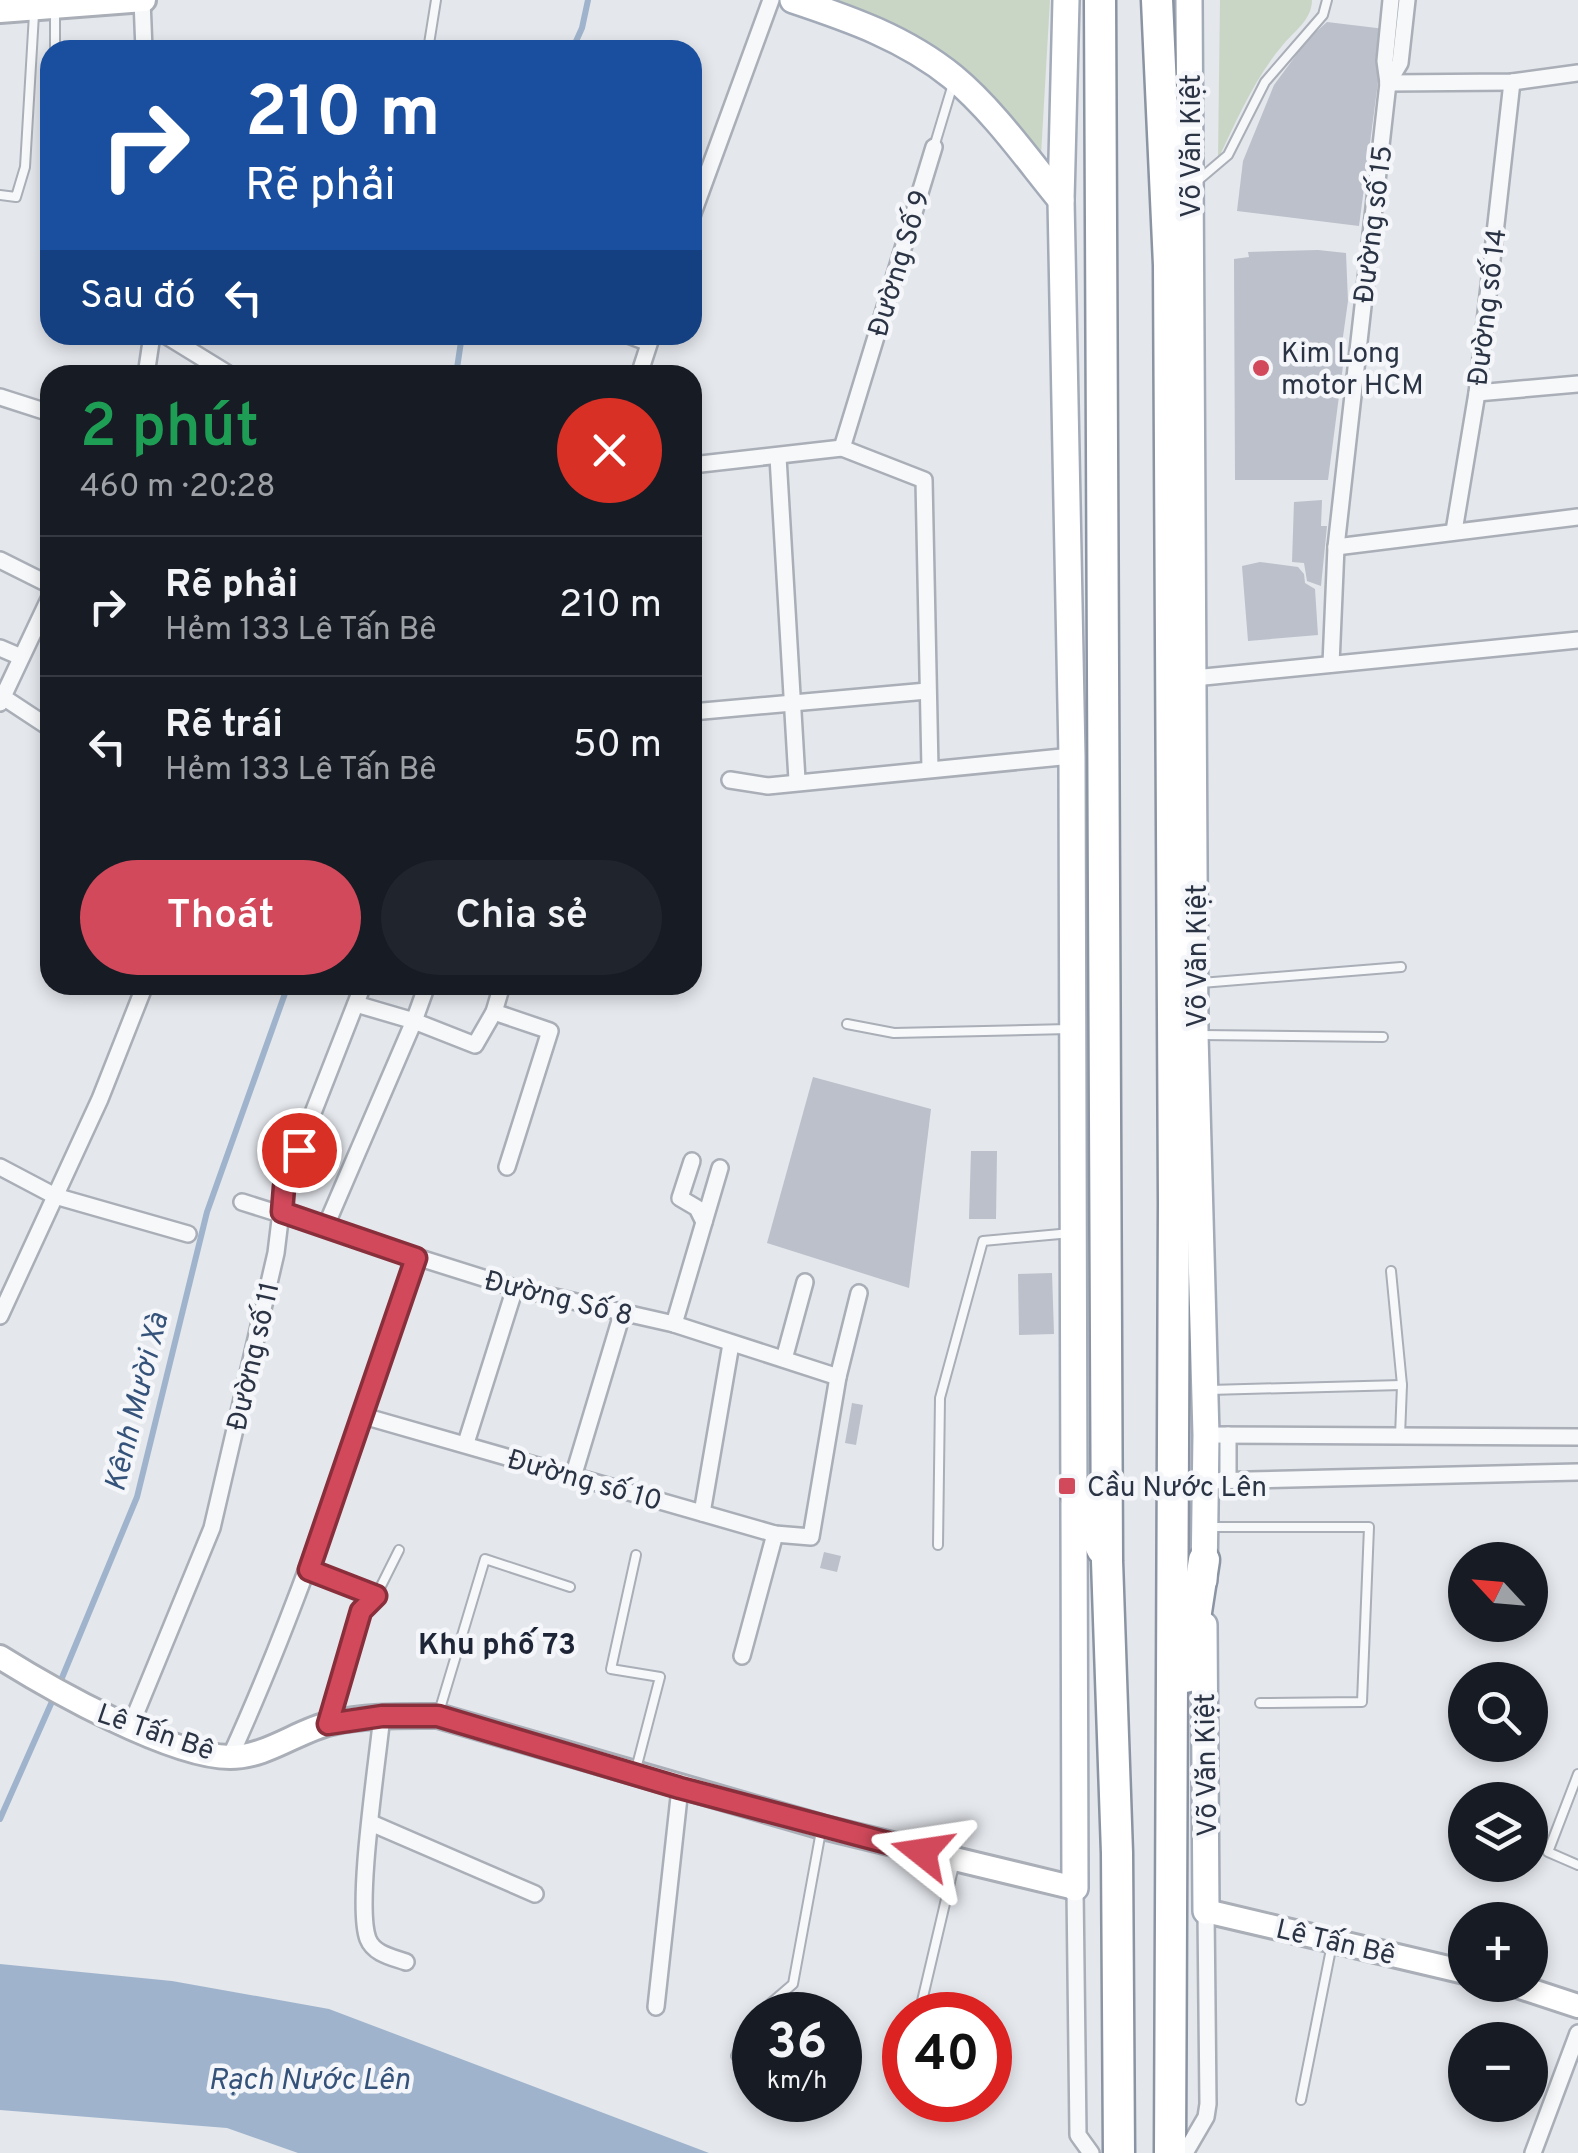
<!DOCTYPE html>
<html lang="vi">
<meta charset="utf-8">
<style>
:root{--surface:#171b24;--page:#20242c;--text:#f1f3f6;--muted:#9ea1a6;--line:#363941;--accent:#d1495b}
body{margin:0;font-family:Overpass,sans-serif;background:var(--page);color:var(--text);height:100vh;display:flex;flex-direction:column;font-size:38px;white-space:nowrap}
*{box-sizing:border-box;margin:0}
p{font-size:32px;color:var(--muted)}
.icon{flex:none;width:55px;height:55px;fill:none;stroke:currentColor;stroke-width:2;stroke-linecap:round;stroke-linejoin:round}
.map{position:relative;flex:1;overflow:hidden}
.panel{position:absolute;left:40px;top:365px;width:662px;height:630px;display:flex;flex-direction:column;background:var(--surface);border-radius:30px;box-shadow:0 5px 15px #0003}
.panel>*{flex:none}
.top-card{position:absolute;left:40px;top:40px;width:662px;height:305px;border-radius:30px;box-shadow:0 5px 15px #0003;background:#1a4fa0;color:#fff;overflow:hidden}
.needle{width:65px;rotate:296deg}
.controls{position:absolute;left:1448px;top:1542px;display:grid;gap:20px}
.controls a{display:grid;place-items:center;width:100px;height:100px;border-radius:50%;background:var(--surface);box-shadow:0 5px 15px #0003;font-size:50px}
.speed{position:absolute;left:732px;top:1992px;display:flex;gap:20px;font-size:50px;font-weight:700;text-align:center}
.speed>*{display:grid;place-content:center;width:130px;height:130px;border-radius:50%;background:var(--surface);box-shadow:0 5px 15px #0003;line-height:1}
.speed small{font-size:25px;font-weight:400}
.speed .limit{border:15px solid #d22;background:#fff;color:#111}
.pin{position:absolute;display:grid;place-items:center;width:85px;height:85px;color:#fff;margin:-42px;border:5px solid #fff;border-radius:50%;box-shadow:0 2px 10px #0007}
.me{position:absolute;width:110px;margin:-55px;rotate:285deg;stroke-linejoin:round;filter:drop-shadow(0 0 8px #0008)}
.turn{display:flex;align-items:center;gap:35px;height:210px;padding:0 40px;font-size:45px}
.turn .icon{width:130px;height:130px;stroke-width:2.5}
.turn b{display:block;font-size:70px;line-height:85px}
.then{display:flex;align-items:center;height:95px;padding:0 40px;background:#0003;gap:20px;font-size:38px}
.round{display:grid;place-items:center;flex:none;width:105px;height:105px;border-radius:52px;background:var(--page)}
.head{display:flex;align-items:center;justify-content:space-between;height:170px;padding:0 40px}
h1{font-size:60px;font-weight:600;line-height:75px;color:#1e9e55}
.action{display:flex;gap:20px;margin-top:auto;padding:20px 40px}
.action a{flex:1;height:115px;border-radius:60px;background:var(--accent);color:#fff;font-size:40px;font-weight:600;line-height:115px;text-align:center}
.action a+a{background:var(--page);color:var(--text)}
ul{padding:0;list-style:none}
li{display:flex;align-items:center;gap:30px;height:140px;padding:0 40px;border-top:2px solid var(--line)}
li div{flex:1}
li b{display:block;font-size:38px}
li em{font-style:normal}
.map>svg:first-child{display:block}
.green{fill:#c9d6c5}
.water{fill:#9fb4cc}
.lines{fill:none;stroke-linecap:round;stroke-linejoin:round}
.stream{stroke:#9fb4cc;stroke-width:6}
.building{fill:#bbc0ca}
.lane-casing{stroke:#a9aeb7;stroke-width:12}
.street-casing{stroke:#a9aeb7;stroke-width:20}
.secondary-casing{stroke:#a9aeb7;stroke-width:28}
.primary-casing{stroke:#a3abb8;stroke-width:30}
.highway-casing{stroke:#8b94a3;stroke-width:35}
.lane{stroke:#f7f8fa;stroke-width:8}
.street{stroke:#f7f8fa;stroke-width:15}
.secondary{stroke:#fff;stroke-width:22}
.primary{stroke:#fff;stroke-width:25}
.highway{stroke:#fff;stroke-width:30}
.route-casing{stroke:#882f3b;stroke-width:25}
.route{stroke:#d1495b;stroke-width:18}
.poi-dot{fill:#d1495b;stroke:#f4f6f9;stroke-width:4}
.labels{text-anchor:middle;stroke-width:9;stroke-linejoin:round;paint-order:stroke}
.street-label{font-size:28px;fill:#2b3445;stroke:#f4f6f9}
.poi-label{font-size:28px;fill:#2b3445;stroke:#f4f6f9;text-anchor:start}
.water-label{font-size:30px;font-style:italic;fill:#34527a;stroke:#f4f6f9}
.neighbourhood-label{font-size:30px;font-weight:bold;fill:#1d2536;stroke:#f4f6f9}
</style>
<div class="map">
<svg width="1578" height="2153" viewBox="0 0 1578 2153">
<rect width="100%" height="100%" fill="#e4e7ec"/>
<g class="green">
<polygon points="825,0 1050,0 1041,155"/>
<path d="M1220,0h92c0,20 -18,31 -30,46 -28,33 -45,74 -64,113z"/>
</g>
<polygon class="water" points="0,1964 172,1981 329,2009 709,2153 298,2153 227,2128 0,2110"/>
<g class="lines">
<g class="stream">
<polyline points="572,50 582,28 588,0"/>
<polyline points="456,375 462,335"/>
<polyline points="59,1685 137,1497 207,1212 288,985"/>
<polyline points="0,1819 54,1697"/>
</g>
</g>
<g class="building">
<polygon points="1327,22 1385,29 1359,226 1237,211 1243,161 1274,85 1308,39"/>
<polygon points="1318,250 1346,253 1348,301 1340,358 1344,358 1328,480 1235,480 1234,259 1249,257 1248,252"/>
<polygon points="1322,500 1321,526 1327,526 1321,586 1307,581 1304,563 1292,562 1294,502"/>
<polygon points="1260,562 1298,567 1304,574 1305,583 1315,589 1318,635 1248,641 1242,566"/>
<polygon points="813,1077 931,1109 909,1288 767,1243"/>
<polygon points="971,1151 997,1151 996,1219 969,1219"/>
<polygon points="1052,1273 1054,1334 1019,1335 1018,1274"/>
<polygon points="852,1403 863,1405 856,1445 845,1443"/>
<polygon points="824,1552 841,1556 837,1572 820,1568"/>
</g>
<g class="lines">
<g class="lane-casing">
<g id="lane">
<polyline points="55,50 55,10"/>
<polyline points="428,50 436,0"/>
<polyline points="934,147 953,84"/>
<polyline points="1195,183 1228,155 1265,82 1323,15 1327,0"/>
<polyline points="0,195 16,197 25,167 34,14"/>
<polyline points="1201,983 1401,967"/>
<polyline points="847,1024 894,1033 1069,1029"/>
<polyline points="1200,1035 1383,1037"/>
<polyline points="1391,1271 1402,1385 1400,1436"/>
<polyline points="1209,1390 1402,1385"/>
<polyline points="1210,1527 1369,1527 1362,1702 1260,1703"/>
<polyline points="938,1545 940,1398 983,1241 1071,1233"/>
<polyline points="636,1555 611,1669 660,1677 636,1769"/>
<polyline points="309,1570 376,1596"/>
<polyline points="439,1712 485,1559 570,1587"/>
<polyline points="329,1719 361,1611 376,1596 399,1550"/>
<polyline points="1578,1774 1548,1852 1578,1865"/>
<polyline points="922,2001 955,1861"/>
<polyline points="757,2015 793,1984 821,1831"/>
<polyline points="736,2056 755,2019"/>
<polyline points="1301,2100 1332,1944"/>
</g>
</g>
<g class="street-casing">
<g id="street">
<polyline points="142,0 144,50"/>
<polyline points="1388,83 1512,82 1578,73"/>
<polyline points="1388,83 1400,63 1407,0"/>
<polyline points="692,216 771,0"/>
<polyline points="165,335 230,375"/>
<polyline points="628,335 649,343"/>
<polyline points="146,375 152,335"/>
<polyline points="639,375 652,335"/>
<polyline points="1477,393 1578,384"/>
<polyline points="0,397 50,413"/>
<polyline points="842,448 934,147"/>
<polyline points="778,457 797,780"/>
<polyline points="692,465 842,448 924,480 930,769"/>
<polyline points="1454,531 1477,393 1512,82"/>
<polyline points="1336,547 1578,517"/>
<polyline points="0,560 50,585"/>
<polyline points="0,648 21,657"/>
<polyline points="1331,664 1336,547 1388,83 1385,61 1391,0"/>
<polyline points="1194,678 1578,640"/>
<polyline points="3,697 50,728"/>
<polyline points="0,703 50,597"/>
<polyline points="692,712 927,691"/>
<polyline points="730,780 768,786 1072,756"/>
<polyline points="356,1004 414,1021 427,985"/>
<polyline points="494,1012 550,1031 507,1167"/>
<polyline points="692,1161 680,1198 697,1208 704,1222"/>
<polyline points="0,1167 55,1196 188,1234"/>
<polyline points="242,1202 515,1288 674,1324 838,1377"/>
<polyline points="325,1228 414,1021 475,1045 494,1012 502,985"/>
<polyline points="0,1316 100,1099 145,985"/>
<polyline points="674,1324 720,1168"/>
<polyline points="784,1359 805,1282"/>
<polyline points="360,1415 775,1534 811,1537 838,1377 859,1293"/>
<polyline points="1206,1435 1578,1437"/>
<polyline points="466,1443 515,1288"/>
<polyline points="573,1477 622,1314"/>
<polyline points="1228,1480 1228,1435"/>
<polyline points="1205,1481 1578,1472"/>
<polyline points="702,1513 731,1344"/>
<polyline points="742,1656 775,1534"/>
<path d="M382,1715c-4,44 -27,190 -14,224 6,15 24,18 38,23"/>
<polyline points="131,1725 212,1528 276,1253 284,1187 363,985"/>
<path d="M230,1757c74,-162 127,-331 185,-499"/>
<polyline points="371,1823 535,1894"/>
<polyline points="1075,1888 1078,2135 1091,2153"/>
<polyline points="656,2007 680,1788"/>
<polyline points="1185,2153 1206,2117 1208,2104 1206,1911"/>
<polyline points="1533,2153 1578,2033"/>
</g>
</g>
<g class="secondary-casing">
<g id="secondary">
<polyline points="0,11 144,0"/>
<path d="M0,1657c51,32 171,100 230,100 37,0 67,-26 101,-34 35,-8 71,-7 107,-7l384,111 253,61"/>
<polyline points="1206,1911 1465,1972"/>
<polyline points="1514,1985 1578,2006"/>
</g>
</g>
<g class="primary-casing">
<g id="primary">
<path d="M793,0c57,19 112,38 160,77 41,34 75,83 108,123"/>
<polyline points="1066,0 1061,200 1072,756 1075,1888"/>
<polyline points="1189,0 1195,1035 1206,1435 1204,1580"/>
<polyline points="1204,1625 1206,1911"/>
</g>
</g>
<g class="highway-casing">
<g id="highway">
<polyline points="1100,0 1107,1561 1117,1853 1119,2153"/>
<polyline points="1157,0 1169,265 1174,1203 1170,2153"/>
<polyline points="1075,1490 1102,1549"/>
<polyline points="1186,1677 1204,1560"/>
</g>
</g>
<use href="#lane" class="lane"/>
<use href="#street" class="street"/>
<use href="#secondary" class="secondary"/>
<use href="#primary" class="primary"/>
<use href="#highway" class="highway"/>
</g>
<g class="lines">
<g class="route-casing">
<polyline id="route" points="299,1150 284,1187 282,1212 416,1258 309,1570 376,1596 361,1611 328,1724 382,1716 438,1716 680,1788 922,1852"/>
</g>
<use href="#route" class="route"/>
</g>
<g class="poi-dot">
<circle cx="1261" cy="368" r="10"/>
<rect x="1057" y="1476" width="20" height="20" rx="5"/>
</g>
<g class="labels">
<g class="street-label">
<text transform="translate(1190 146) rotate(-90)" y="10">Võ Văn Kiệt</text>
<text transform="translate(1372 224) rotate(-83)" y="10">Đường số 15</text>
<text transform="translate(898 263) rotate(-73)" y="10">Đường Số 9</text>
<text transform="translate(1486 307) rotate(-83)" y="10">Đường số 14</text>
<text transform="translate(1196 956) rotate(-90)" y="10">Võ Văn Kiệt</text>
<text transform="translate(559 1297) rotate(14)" y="10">Đường Số 8</text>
<text transform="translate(252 1356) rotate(-77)" y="10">Đường số 11</text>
<text transform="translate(585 1479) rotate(16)" y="10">Đường số 10</text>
<text transform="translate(156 1731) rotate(19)" y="10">Lê Tấn Bê</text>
<text transform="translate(1205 1765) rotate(-91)" y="10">Võ Văn Kiệt</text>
<text transform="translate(1336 1941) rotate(13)" y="10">Lê Tấn Bê</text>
</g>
<g class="poi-label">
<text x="1281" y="362">Kim Long<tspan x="1281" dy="32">motor HCM</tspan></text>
<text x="1087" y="1496">Cầu Nước Lên</text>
</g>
<g class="water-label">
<text transform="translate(136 1402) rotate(-76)" y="10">Kênh Mười Xà</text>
<text x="309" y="2089">Rạch Nước Lên</text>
</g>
<g class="neighbourhood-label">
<text x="497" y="1654">Khu phố 73</text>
</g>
</g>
</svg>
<div class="controls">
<a><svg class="needle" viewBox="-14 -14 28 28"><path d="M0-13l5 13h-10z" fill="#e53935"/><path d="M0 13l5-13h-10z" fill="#9ea1a6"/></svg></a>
<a><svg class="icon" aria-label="search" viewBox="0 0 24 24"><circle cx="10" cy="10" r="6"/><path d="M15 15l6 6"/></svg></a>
<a><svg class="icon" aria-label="layers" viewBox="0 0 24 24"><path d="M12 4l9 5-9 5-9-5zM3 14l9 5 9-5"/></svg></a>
<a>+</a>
<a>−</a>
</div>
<div class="speed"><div>36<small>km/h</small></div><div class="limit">40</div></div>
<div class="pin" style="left:299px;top:1150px;background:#d93025"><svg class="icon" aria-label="arrive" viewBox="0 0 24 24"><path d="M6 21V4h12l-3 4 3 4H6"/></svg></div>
<svg class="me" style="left:922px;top:1852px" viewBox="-20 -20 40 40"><path d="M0-17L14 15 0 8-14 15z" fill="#d1495b" stroke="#fff" stroke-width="4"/></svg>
<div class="top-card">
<div class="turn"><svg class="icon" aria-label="right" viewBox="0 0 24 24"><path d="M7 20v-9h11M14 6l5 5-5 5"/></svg><div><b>210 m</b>Rẽ phải</div></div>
<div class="then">Sau đó<svg class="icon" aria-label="left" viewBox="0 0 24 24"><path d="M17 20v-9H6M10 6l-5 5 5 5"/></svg></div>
</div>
<section class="panel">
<div class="head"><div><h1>2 phút</h1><p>460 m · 20:28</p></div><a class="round" style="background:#d93025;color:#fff"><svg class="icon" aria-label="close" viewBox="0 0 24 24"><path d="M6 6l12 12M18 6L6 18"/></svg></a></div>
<ul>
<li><svg class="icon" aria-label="right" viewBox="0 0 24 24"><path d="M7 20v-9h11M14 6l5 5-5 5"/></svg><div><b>Rẽ phải</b><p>Hẻm 133 Lê Tấn Bê</p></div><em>210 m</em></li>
<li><svg class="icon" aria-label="left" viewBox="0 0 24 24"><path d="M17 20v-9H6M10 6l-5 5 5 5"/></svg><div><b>Rẽ trái</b><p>Hẻm 133 Lê Tấn Bê</p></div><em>50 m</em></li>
</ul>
<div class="action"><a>Thoát</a><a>Chia sẻ</a></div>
</section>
</div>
